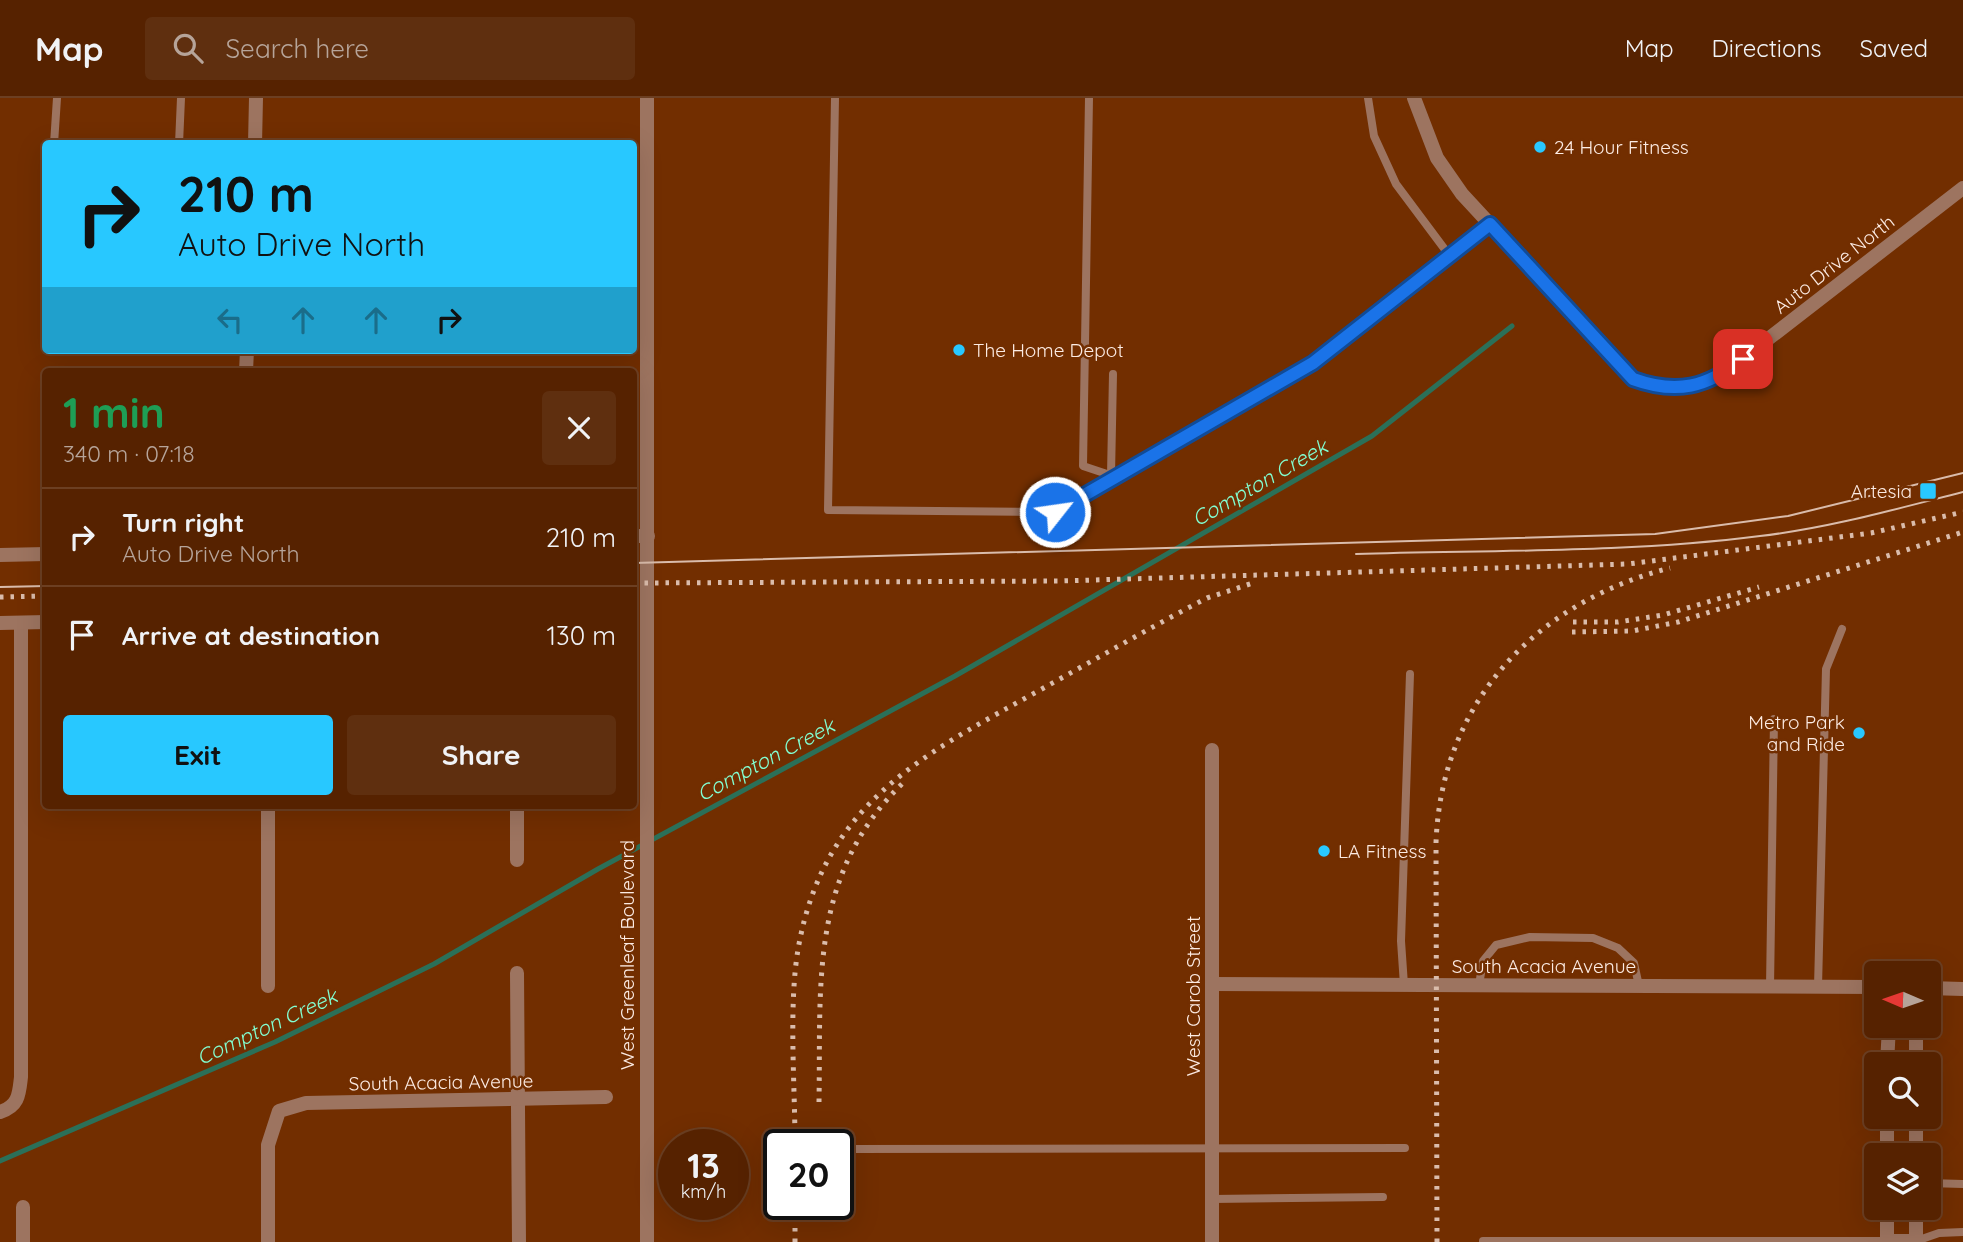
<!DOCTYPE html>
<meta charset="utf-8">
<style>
:root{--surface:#562200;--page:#5f2f0f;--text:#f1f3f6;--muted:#b6a499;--line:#6c3f22;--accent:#28c8ff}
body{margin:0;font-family:Quicksand,sans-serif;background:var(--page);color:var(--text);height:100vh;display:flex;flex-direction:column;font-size:26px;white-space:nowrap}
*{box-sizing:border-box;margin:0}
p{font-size:23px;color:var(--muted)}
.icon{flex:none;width:38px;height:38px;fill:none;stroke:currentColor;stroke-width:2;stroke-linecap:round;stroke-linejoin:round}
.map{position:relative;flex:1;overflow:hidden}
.side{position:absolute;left:42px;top:270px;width:595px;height:441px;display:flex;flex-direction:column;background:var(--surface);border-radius:7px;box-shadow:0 7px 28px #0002,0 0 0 2px var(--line)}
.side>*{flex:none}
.banner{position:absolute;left:42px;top:42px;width:595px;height:214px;border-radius:7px;box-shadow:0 7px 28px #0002,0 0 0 2px var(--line);background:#28c8ff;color:#111;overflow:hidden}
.needle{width:46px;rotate:272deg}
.tools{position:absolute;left:1864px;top:863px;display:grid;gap:14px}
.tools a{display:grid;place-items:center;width:77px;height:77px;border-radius:7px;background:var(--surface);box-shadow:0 7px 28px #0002,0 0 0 2px var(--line);font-size:35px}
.speed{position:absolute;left:658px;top:1031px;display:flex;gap:14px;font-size:35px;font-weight:700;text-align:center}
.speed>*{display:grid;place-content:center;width:91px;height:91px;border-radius:50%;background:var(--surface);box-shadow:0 7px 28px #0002,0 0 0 2px var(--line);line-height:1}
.speed small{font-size:18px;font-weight:400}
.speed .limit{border:4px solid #111;border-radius:10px;background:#fff;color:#111}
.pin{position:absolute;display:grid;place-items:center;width:60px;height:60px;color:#fff;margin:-30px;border-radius:14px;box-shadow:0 4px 10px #0006}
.me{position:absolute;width:77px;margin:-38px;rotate:60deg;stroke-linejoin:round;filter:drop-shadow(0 0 5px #0008)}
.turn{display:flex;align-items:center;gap:24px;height:147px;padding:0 21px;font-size:32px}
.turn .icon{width:91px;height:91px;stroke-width:2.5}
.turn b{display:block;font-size:49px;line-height:60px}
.lanes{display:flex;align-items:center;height:66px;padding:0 21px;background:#0003;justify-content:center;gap:35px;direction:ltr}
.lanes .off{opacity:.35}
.round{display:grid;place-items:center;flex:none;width:74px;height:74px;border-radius:7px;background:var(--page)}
.headline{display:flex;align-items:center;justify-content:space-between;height:119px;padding:0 21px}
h1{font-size:42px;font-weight:800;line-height:52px;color:#1e9e55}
.button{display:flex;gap:14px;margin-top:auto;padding:14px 21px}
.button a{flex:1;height:80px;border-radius:7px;background:var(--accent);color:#111;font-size:28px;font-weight:800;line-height:80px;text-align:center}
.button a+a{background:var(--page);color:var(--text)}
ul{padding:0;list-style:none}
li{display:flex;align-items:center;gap:21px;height:98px;padding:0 21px;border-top:2px solid var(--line)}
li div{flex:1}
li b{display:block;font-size:26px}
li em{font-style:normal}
header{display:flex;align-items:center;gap:42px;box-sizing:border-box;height:98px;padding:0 35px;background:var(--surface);border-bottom:2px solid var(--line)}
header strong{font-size:33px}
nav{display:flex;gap:38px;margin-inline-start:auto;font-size:24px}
.search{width:490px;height:63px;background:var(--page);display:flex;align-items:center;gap:18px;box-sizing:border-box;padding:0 24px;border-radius:7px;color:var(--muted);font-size:26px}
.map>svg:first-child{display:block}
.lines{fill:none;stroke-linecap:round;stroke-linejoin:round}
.stream{stroke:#2b7058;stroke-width:5}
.service{stroke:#9d7460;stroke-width:8}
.minor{stroke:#9d7460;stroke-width:14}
.tertiary{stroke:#9d7460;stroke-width:14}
.tram{stroke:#dabcab;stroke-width:2}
.rail{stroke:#dabcab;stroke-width:5;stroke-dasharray:3.5 7;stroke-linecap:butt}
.route-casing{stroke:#114b97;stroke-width:18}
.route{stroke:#1a73e8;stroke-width:12}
.poi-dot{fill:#28c8ff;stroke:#722e00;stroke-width:2.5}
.labels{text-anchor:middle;stroke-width:5;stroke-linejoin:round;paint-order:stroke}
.poi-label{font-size:19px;fill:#fcebe3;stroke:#722e00;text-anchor:start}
.street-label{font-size:19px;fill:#fcebe3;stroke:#722e00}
.water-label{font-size:21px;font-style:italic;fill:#82ffd2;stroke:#722e00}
</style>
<header>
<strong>Map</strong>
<div class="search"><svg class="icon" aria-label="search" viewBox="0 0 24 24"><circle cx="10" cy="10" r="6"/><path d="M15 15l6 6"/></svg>Search here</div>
<nav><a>Map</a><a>Directions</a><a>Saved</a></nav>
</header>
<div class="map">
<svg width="1963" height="1144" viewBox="0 0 1963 1144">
<rect width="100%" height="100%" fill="#722e00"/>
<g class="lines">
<polyline class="stream" points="0,1063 275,944 434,866 598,771 955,578 1372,338 1512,228"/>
<g class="service">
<polyline points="835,0 828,412 1055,414 1313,265 1449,157 1396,86 1374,38 1368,0"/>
<polyline points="1089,0 1083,368 1116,379"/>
<polyline points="54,46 57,0"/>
<polyline points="179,46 181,0"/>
<polyline points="1449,157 1490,126"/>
<polyline points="1111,377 1113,276"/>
<polyline points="1404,887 1401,843 1410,576"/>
<polyline points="1479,887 1483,863 1496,847 1530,839 1593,840 1618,850 1634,865 1639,888"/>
<polyline points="1770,889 1774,621"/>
<polyline points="1818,889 1826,571 1842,531"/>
<polyline points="850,1051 1405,1050"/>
<polyline points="1928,1085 1963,1086"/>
<polyline points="1212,1101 1383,1099"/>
<polyline points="1483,1143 1887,1143"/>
<polyline points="1916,1143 1939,1135 1963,1134"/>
</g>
<g class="minor">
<path d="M1414,0l23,60 25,36 171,185c30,11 55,9 86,-2l244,-189"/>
<polyline points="255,46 256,0"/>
<polyline points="246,273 247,252"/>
<polyline points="1212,652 1212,1144"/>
<polyline points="268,707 268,888"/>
<polyline points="517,762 517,707"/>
<polyline points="517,875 519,1144"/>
<polyline points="1212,886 1876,889"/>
<path d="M0,1014c19,-6 19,-18 21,-35v-454"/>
<polyline points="1887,1143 1916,1143"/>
<polyline points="23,1144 23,1109"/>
<polyline points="268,1144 268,1047 279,1013 306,1005 606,999"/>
</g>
<g class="tertiary">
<polyline points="647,0 647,1144"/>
<polyline points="634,438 648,438"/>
<polyline points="0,457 46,456"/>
<polyline points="0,525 46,524"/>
<polyline points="1928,890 1963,891"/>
<polyline points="1910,928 1916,939 1916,966"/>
<polyline points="1887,966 1889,928"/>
<polyline points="1887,1018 1887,1057"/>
<polyline points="1916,1018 1916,1057"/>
<polyline points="1887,1110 1887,1144"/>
<polyline points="1916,1144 1916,1110"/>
</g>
<g class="tram">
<path d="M1356,456c135,-4 271,-1 404,-18 69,-8 136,-27 203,-44"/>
<polyline points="634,465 1655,436 1788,418 1963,375"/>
<polyline points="0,489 46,488"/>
</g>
<g class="rail">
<polyline points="634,485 1060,483 1628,466 1871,435 1963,414"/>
<polyline points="0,499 46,498"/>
<polyline points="1573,524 1618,524 1663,517 1759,489"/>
<polyline points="1572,534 1632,533 1678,524 1963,434"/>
<path d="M819,1004c2,-120 -10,-229 85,-320"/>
<path d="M795,1046c0,-60 -7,-143 4,-200 27,-143 126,-190 241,-254 56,-31 111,-63 167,-92l49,-16"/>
<polyline points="795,1144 795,1106"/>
<path d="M1437,1144l-1,-399c5,-141 100,-241 234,-275"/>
</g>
</g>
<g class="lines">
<g class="route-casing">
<path id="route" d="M1055,414l258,-149 177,-139 143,155c44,16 74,8 110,-20"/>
</g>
<use href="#route" class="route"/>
</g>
<g class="poi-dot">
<circle cx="1540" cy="49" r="7"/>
<circle cx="959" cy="252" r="7"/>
<rect x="1919" y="384" width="18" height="18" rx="3.5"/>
<circle cx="1859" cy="635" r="7"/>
<circle cx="1324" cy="753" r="7"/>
</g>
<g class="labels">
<g class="poi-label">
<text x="1554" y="56">24 Hour Fitness</text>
<text x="973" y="259">The Home Depot</text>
<text x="1912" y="400" text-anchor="end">Artesia</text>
<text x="1845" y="631" text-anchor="end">Metro Park<tspan x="1845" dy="22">and Ride</tspan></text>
<text x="1338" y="760">LA Fitness</text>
</g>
<g class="street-label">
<text transform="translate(1834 166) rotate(-38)" y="7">Auto Drive North</text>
<text transform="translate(627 857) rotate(-90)" y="7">West Greenleaf Boulevard</text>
<text x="1544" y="875">South Acacia Avenue</text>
<text transform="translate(1193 898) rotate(-90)" y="7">West Carob Street</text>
<text transform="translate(441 984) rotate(-1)" y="7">South Acacia Avenue</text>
</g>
<g class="water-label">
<text transform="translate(1260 385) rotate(-30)" y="7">Compton Creek</text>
<text transform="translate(766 662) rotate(-28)" y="7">Compton Creek</text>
<text transform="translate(267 929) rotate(-25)" y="7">Compton Creek</text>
</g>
</g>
</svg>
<div class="tools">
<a><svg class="needle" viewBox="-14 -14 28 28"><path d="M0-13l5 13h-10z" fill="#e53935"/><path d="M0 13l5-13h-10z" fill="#b6a499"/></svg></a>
<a><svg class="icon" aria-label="search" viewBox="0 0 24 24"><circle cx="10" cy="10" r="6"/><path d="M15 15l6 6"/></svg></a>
<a><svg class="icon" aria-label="layers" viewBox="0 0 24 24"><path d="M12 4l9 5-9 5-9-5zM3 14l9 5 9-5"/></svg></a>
</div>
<div class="speed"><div>13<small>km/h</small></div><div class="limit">20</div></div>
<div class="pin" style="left:1743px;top:261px;background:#d93025"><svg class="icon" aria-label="arrive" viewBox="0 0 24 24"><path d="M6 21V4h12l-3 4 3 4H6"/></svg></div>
<svg class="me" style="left:1055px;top:414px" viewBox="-20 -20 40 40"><circle r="17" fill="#1a73e8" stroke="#fff" stroke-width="3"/><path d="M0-11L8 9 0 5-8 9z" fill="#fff"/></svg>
<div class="banner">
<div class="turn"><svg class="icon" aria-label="right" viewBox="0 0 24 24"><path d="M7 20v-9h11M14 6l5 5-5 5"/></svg><div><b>210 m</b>Auto Drive North</div></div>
<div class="lanes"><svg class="icon off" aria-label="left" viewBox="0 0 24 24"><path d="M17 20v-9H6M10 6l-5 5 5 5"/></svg><svg class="icon off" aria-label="ahead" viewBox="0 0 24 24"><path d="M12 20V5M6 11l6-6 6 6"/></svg><svg class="icon off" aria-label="ahead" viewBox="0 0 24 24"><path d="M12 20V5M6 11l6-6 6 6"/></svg><svg class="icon" aria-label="right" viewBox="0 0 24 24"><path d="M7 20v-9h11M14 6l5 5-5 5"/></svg></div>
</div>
<section class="side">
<div class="headline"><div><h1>1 min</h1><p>340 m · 07:18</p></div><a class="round"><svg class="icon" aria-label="close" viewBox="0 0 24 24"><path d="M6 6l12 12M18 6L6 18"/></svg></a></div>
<ul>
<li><svg class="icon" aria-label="right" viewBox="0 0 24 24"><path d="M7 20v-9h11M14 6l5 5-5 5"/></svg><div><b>Turn right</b><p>Auto Drive North</p></div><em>210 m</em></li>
<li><svg class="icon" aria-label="arrive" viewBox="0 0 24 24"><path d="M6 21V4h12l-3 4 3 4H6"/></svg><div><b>Arrive at destination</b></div><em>130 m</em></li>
</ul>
<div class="button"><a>Exit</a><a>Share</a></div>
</section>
</div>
